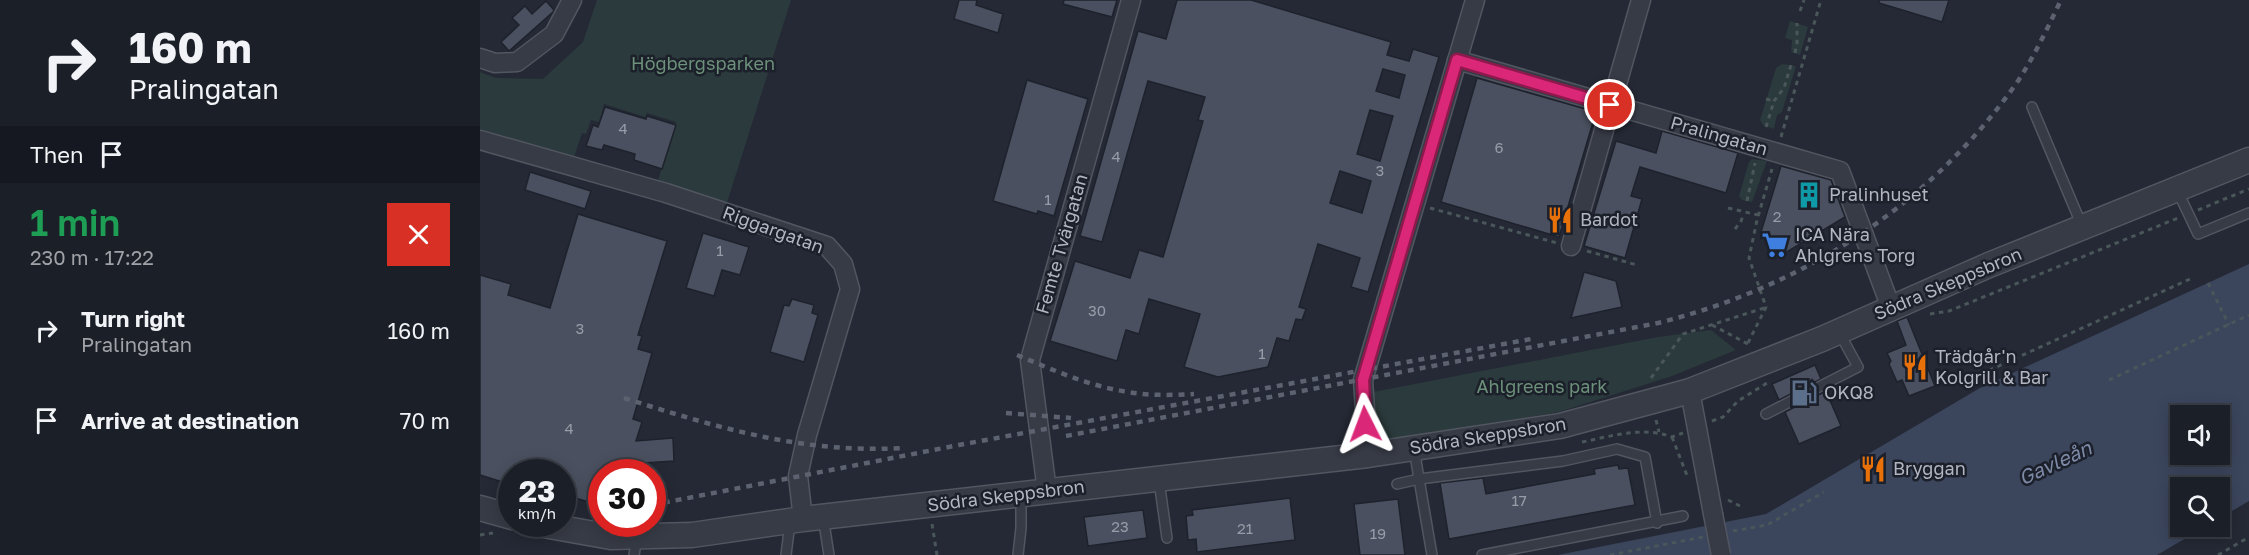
<!DOCTYPE html>
<meta charset="utf-8">
<style>
:root{--surface:#1b1f28;--page:#242730;--text:#f1f3f6;--muted:#a0a2a8;--line:#393d45}
body{margin:0;font-family:"Golos Text",sans-serif;background:var(--page);color:var(--text);height:100vh;display:flex;flex-direction:column;font-size:22px;white-space:nowrap}
*{box-sizing:border-box;margin:0}
p{font-size:20px;color:var(--muted)}
.icon{flex:none;width:33px;height:33px;fill:none;stroke:currentColor;stroke-width:2;stroke-linecap:round;stroke-linejoin:round}
.map{position:relative;flex:1;overflow:hidden}
.drawer{display:flex;flex-direction:column;background:var(--surface);width:480px}
.drawer>*{flex:none}
.guide{background:#1b1f28;color:var(--text);overflow:hidden}
.controls{position:absolute;left:1690px;top:405px;display:grid;gap:12px}
.controls a{display:grid;place-items:center;width:60px;height:60px;border-radius:0px;background:var(--surface);box-shadow:0 3px 15px #0003,0 0 0 2px var(--line);font-size:30px}
.speed{position:absolute;left:18px;top:459px;display:flex;gap:12px;font-size:30px;font-weight:700;text-align:center}
.speed>*{display:grid;place-content:center;width:78px;height:78px;border-radius:50%;background:var(--surface);box-shadow:0 3px 15px #0003,0 0 0 2px var(--line);line-height:1}
.speed small{font-size:15px;font-weight:400}
.speed .limit{border:9px solid #d22;background:#fff;color:#111}
.pin{position:absolute;display:grid;place-items:center;width:51px;height:51px;color:#fff;margin:-26px;border:3px solid #fff;border-radius:50%;box-shadow:0 2px 6px #0007}
.me{position:absolute;width:66px;margin:-33px;rotate:357deg;stroke-linejoin:round;filter:drop-shadow(0 0 4px #0008)}
.turn{display:flex;align-items:center;gap:21px;height:126px;padding:0 30px;font-size:27px}
.turn .icon{width:78px;height:78px;stroke-width:2.5}
.turn b{display:block;font-size:42px;line-height:51px}
.then{display:flex;align-items:center;height:57px;padding:0 30px;background:#0003;gap:12px;font-size:22px}
.round{display:grid;place-items:center;flex:none;width:63px;height:63px;border-radius:0px;background:var(--page)}
.head{display:flex;align-items:center;justify-content:space-between;height:102px;padding:0 30px}
h1{font-size:36px;font-weight:600;line-height:45px;color:#1e9e55}
ul{padding:0;list-style:none}
li{display:flex;align-items:center;gap:18px;height:90px;padding:0 30px}
li div{flex:1}
li b{display:block;font-size:22px}
li em{font-style:normal}
main{display:flex;flex:1;min-height:0}
.map>svg:first-child{display:block}
.green{fill:#2b3a3c}
.water{fill:#3b455c;fill-rule:evenodd}
.building{fill:#4a505f;stroke:#1e222d;stroke-width:1.5;fill-rule:evenodd}
.lines{fill:none;stroke-linecap:round;stroke-linejoin:round}
.service-casing{stroke:#525661;stroke-width:12}
.minor-casing{stroke:#525661;stroke-width:21}
.tertiary-casing{stroke:#525661;stroke-width:27}
.path{stroke:#4a565a;stroke-width:3;stroke-dasharray:4.5 4.5;stroke-linecap:butt}
.service{stroke:#373b46;stroke-width:9}
.minor{stroke:#373b46;stroke-width:18}
.tertiary{stroke:#373b46;stroke-width:24}
.rail{stroke:#5d6270;stroke-width:4.5;stroke-dasharray:6 6;stroke-linecap:butt}
.minor-bridge-casing{stroke:#525661;stroke-width:21;stroke-linecap:butt}
.minor-bridge{stroke:#373b46;stroke-width:18}
.route-casing{stroke:#8e194d;stroke-width:15}
.route{stroke:#db2777;stroke-width:10}
.labels{text-anchor:middle;stroke-width:5;stroke-linejoin:round;paint-order:stroke}
.number-label{font-size:15px;fill:#989ca9}
.park-label{font-size:18px;fill:#6c9079;stroke:#1c202b}
.street-label{font-size:18px;fill:#b2b6c2;stroke:#1c202b}
.poi-label{font-size:18px;fill:#b2b6c2;stroke:#1c202b;text-anchor:start}
.water-label{font-size:20px;font-style:italic;fill:#7d8aa7;stroke:#1c202b}
</style>
<main>
<section class="drawer">
<div class="guide">
<div class="turn"><svg class="icon" aria-label="right" viewBox="0 0 24 24"><path d="M7 20v-9h11M14 6l5 5-5 5"/></svg><div><b>160 m</b>Pralingatan</div></div>
<div class="then">Then<svg class="icon" aria-label="arrive" viewBox="0 0 24 24"><path d="M6 21V4h12l-3 4 3 4H6"/></svg></div>
</div>
<div class="head"><div><h1>1 min</h1><p>230 m · 17:22</p></div><a class="round" style="background:#d93025;color:#fff"><svg class="icon" aria-label="close" viewBox="0 0 24 24"><path d="M6 6l12 12M18 6L6 18"/></svg></a></div>
<ul>
<li><svg class="icon" aria-label="right" viewBox="0 0 24 24"><path d="M7 20v-9h11M14 6l5 5-5 5"/></svg><div><b>Turn right</b><p>Pralingatan</p></div><em>160 m</em></li>
<li><svg class="icon" aria-label="arrive" viewBox="0 0 24 24"><path d="M6 21V4h12l-3 4 3 4H6"/></svg><div><b>Arrive at destination</b></div><em>70 m</em></li>
</ul>
</section>
<div class="map">
<svg width="1769" height="555" viewBox="0 0 1769 555">
<rect width="100%" height="100%" fill="#242935"/>
<g class="green">
<polygon points="117,0 311,0 244,212 175,190 196,122 167,113 165,117 124,104 119,122 111,120 106,134 102,133 91,166 0,140 0,72 16,78 63,79 103,42"/>
<polygon points="1310,21 1328,27 1320,55 1311,52 1312,40 1305,38"/>
<polygon points="1302,64 1316,66 1302,112 1297,115 1294,129 1283,125 1280,120 1296,68"/>
<polygon points="1272,159 1287,161 1272,202 1262,200 1259,196 1269,162"/>
<polygon points="1231,330 1256,350 1192,376 1079,412 895,442 888,393 1178,337"/>
</g>
<path class="water" d="M1769,264v237l-29,17v-30h-39v38l24,1 -48,28h-599l208,-41 214,-126zM1701,416h39v38h-39z"/>
<g class="building">
<polygon points="479,0 497,0 496,5 523,14 518,33 474,19"/>
<polygon points="584,0 637,0 632,17 583,4"/>
<path d="M697,0h74l140,42 -4,13 22,6 4,-12 26,8 -71,235 -17,-5 9,-29 -42,-14 -19,63 7,2 -4,11 -6,-1 -7,22 -12,-3 -9,29 -50,10 -34,-10 16,-53 -51,-15 -10,35 -13,-4 -9,31 -67,-20 25,-80 55,17 9,-28 24,7 40,-136 -5,-1 7,-23 -57,-16 -46,161 -22,-6 58,-205 28,8zM903,69l22,6 -6,23 -23,-7zM890,110l23,6 -13,45 -23,-7zM860,171l31,10 -9,32 -32,-10z"/>
<polygon points="1399,0 1469,0 1462,22 1399,3"/>
<polygon points="66,1 74,10 73,12 29,51 21,42 39,25 32,18 45,6 52,14"/>
<polygon points="997,78 1116,112 1079,237 961,202"/>
<polygon points="547,80 608,99 574,216 558,211 557,214 513,201"/>
<polygon points="125,107 166,119 167,116 196,125 182,169 154,160 155,154 124,145 122,150 106,146 113,125 118,127"/>
<polygon points="1182,131 1258,153 1246,193 1160,167 1151,196 1162,199 1145,258 1104,246 1136,141 1176,153"/>
<polygon points="1301,166 1351,180 1365,217 1295,259 1281,232"/>
<polygon points="50,172 111,191 105,209 45,190"/>
<polygon points="98,214 187,241 158,335 162,336 158,349 172,353 153,419 162,422 156,441 193,438 194,461 149,464 148,468 134,464 134,466 130,465 128,472 122,472 122,484 118,483 112,503 82,494 82,472 32,472 32,485 0,475 0,275 31,284 28,295 70,308"/>
<polygon points="223,233 269,247 260,275 242,270 234,296 206,288"/>
<polygon points="1104,272 1136,281 1142,307 1091,318"/>
<polygon points="312,299 334,305 332,313 338,315 324,362 290,352 304,305 309,306"/>
<polygon points="1427,317 1455,386 1429,396 1422,380 1417,382 1409,364 1411,361 1407,353 1426,345 1417,321"/>
<polygon points="1335,365 1341,379 1299,400 1292,384"/>
<polygon points="1346,391 1361,426 1319,444 1305,412"/>
<polygon points="1138,465 1139,469 1148,468 1155,505 969,539 960,483 1003,478 1006,494 1115,474 1114,469"/>
<polygon points="810,498 815,540 717,552 716,539 708,540 706,516 713,515 712,510"/>
<polygon points="918,499 925,555 880,555 874,504"/>
<polygon points="663,510 667,538 608,546 604,517"/>
</g>
<g class="lines">
<g class="service-casing">
<g id="service">
<polyline points="1552,107 1602,226"/>
<polyline points="1697,190 1718,234 1769,213"/>
<polyline points="1286,414 1378,367 1360,334"/>
<polyline points="679,481 687,538"/>
<polyline points="917,484 939,479 934,448"/>
<polyline points="343,517 349,555"/>
<polyline points="154,555 157,538"/>
<polyline points="306,555 310,523"/>
<polyline points="538,555 541,528 541,495"/>
<polyline points="952,555 939,479 1083,461 1137,449 1165,457 1177,523"/>
<polyline points="1002,555 1203,516"/>
</g>
</g>
<g class="minor-casing">
<g id="minor">
<polyline points="0,58 15,63 37,62 74,34 92,0"/>
<polyline points="977,60 1360,171 1411,308"/>
<polyline points="0,140 186,193 347,246 363,264 370,289 327,435 318,476 323,519"/>
<polyline points="1091,246 1161,0"/>
<polyline points="1210,391 1233,514"/>
<polyline points="888,455 883,380 995,0"/>
<polyline points="567,491 550,360 651,0"/>
</g>
</g>
<g class="tertiary-casing">
<g id="tertiary">
<polyline points="0,508 32,517"/>
<polyline points="58,524 131,537 212,535 323,519 888,455 1080,426 1210,391 1342,339 1509,265 1769,160"/>
</g>
</g>
<g class="path">
<polyline points="1320,11 1324,0"/>
<polyline points="1315,53 1317,43 1317,23"/>
<polyline points="1286,99 1294,101"/>
<polyline points="1286,127 1294,101 1304,88 1311,65"/>
<polyline points="1301,137 1341,0"/>
<polyline points="1267,201 1275,163"/>
<polyline points="950,208 1077,243"/>
<polyline points="1248,208 1278,215"/>
<polyline points="1718,210 1769,189"/>
<polyline points="1255,229 1261,221 1263,216"/>
<polyline points="1107,251 1157,265"/>
<polyline points="1728,283 1749,325"/>
<polyline points="1450,314 1469,311 1698,218"/>
<polyline points="1232,325 1268,344"/>
<polyline points="1268,343 1286,307 1269,258 1277,220 1292,169"/>
<polyline points="1501,374 1710,279"/>
<polyline points="1171,378 1203,334 1284,308"/>
<polyline points="1629,380 1769,315"/>
<polyline points="1176,420 1179,432"/>
<polyline points="1232,421 1243,417 1258,401 1287,383"/>
<polyline points="1192,437 1208,478"/>
<path d="M1102,442c30,-6 61,-16 90,-5l11,-4"/>
<polyline points="1248,500 1260,506"/>
<polyline points="452,524 457,555"/>
<polyline points="1253,531 1287,525 1344,492"/>
<polyline points="0,535 13,533"/>
<polyline points="1130,555 1223,537"/>
<polyline points="1738,555 1769,537"/>
</g>
<use href="#service" class="service"/>
<use href="#minor" class="minor"/>
<use href="#tertiary" class="tertiary"/>
<g class="rail">
<path d="M537,355c36,15 72,31 111,37 22,4 44,3 66,2"/>
<path d="M144,398c95,30 179,56 281,50"/>
<polyline points="526,413 591,418"/>
<path d="M586,436l592,-113c145,-36 274,-119 360,-242 17,-26 30,-54 43,-81"/>
<polyline points="172,505 479,445 1051,339"/>
</g>
<g class="minor-bridge-casing">
<polyline id="minor-bridge" points="1233,514 1241,555"/>
</g>
<use href="#minor-bridge" class="minor-bridge"/>
</g>
<g class="lines">
<g class="route-casing">
<polyline id="route" points="885,424 883,380 977,60 1130,105"/>
</g>
<use href="#route" class="route"/>
</g>
<defs>
<g id="building-bare" transform="scale(2.07)"><path d="M-4-6H4V6H1V3H-1V6H-4ZM-2.5-4.3h1.7v1.8h-1.7ZM.8-4.3h1.7v1.8H.8ZM-2.5-1h1.7V.8h-1.7ZM.8-1h1.7V.8H.8Z" fill="#0f9aa8" stroke="#1c202b" stroke-width="2.5" paint-order="stroke"/></g>
<g id="restaurant-bare" transform="scale(2.07)"><path d="M-5-6h1v4h1v-4h1v4h1v-4h1v5L-1.5 .5V6h-2V.5L-5-1ZM5-6V6H3V1.5H1.5Q1.5-4 5-6Z" fill="#e8710a" stroke="#1c202b" stroke-width="2.5" paint-order="stroke"/></g>
<g id="supermarket-bare" transform="scale(2.07)"><path d="M-6-5.5h2.5l.6 2H6L4.5 2H-2.5L-4.4-4H-6ZM-1.5 3.2a1.3 1.3 0 1 0 .1 0ZM3 3.2a1.3 1.3 0 1 0 .1 0Z" fill="#3f7fe0" stroke="#1c202b" stroke-width="2.5" paint-order="stroke"/></g>
<g id="fuel-bare" transform="scale(2.07)"><path d="M-5.5-6h7V0h2V4h1.3V-2.5L3-4.5l.8-.8L6-3V5H2.5V1h-1V6h-7ZM-4.2-4.7v3.2H.2V-4.7Z" fill="#5c6f8a" stroke="#1c202b" stroke-width="2.5" paint-order="stroke"/></g>
</defs>
<g fill-rule="evenodd">
<use href="#building-bare" x="1329" y="195"/>
<use href="#restaurant-bare" x="1080" y="220"/>
<use href="#supermarket-bare" x="1295" y="245"/>
<use href="#restaurant-bare" x="1435" y="367"/>
<use href="#fuel-bare" x="1324" y="393"/>
<use href="#restaurant-bare" x="1393" y="469"/>
</g>
<g class="labels">
<g class="number-label">
<text x="143" y="134">4</text>
<text x="1019" y="153">6</text>
<text x="636" y="162">4</text>
<text x="900" y="176">3</text>
<text x="568" y="205">1</text>
<text x="1297" y="222">2</text>
<text x="240" y="256">1</text>
<text x="617" y="316">30</text>
<text x="100" y="334">3</text>
<text x="782" y="359">1</text>
<text x="89" y="434">4</text>
<text x="1039" y="506">17</text>
<text x="640" y="532">23</text>
<text x="765" y="534">21</text>
<text x="898" y="539">19</text>
</g>
<g class="park-label">
<text x="223" y="70">Högbergsparken</text>
<text x="1062" y="393">Ahlgreens park</text>
</g>
<g class="street-label">
<text transform="translate(1239 136) rotate(16)" y="6">Pralingatan</text>
<text transform="translate(293 230) rotate(20)" y="6">Riggargatan</text>
<text transform="translate(582 244) rotate(-74)" y="6">Femte Tvärgatan</text>
<text transform="translate(1468 284) rotate(-23)" y="6">Södra Skeppsbron</text>
<text transform="translate(1008 436) rotate(-9)" y="6">Södra Skeppsbron</text>
<text transform="translate(526 496) rotate(-7)" y="6">Södra Skeppsbron</text>
</g>
<g class="poi-label">
<text x="1349" y="201">Pralinhuset</text>
<text x="1100" y="226">Bardot</text>
<text x="1315" y="241">ICA Nära<tspan x="1315" dy="21">Ahlgrens Torg</tspan></text>
<text x="1455" y="363">Trädgår'n<tspan x="1455" dy="21">Kolgrill &amp; Bar</tspan></text>
<text x="1344" y="399">OKQ8</text>
<text x="1413" y="475">Bryggan</text>
</g>
<g class="water-label">
<text transform="translate(1575 463) rotate(-25)" y="7">Gavleån</text>
</g>
</g>
</svg>
<div class="controls">
<a><svg class="icon" aria-label="sound" viewBox="0 0 24 24"><path d="M4 9h4l5-4v14l-5-4H4zM17 9q2 3 0 6"/></svg></a>
<a><svg class="icon" aria-label="search" viewBox="0 0 24 24"><circle cx="10" cy="10" r="6"/><path d="M15 15l6 6"/></svg></a>
</div>
<div class="speed"><div>23<small>km/h</small></div><div class="limit">30</div></div>
<div class="pin" style="left:1130px;top:105px;background:#d93025"><svg class="icon" aria-label="arrive" viewBox="0 0 24 24"><path d="M6 21V4h12l-3 4 3 4H6"/></svg></div>
<svg class="me" style="left:885px;top:424px" viewBox="-20 -20 40 40"><path d="M0-17L14 15 0 8-14 15z" fill="#db2777" stroke="#fff" stroke-width="4"/></svg>
</div>
</main>
